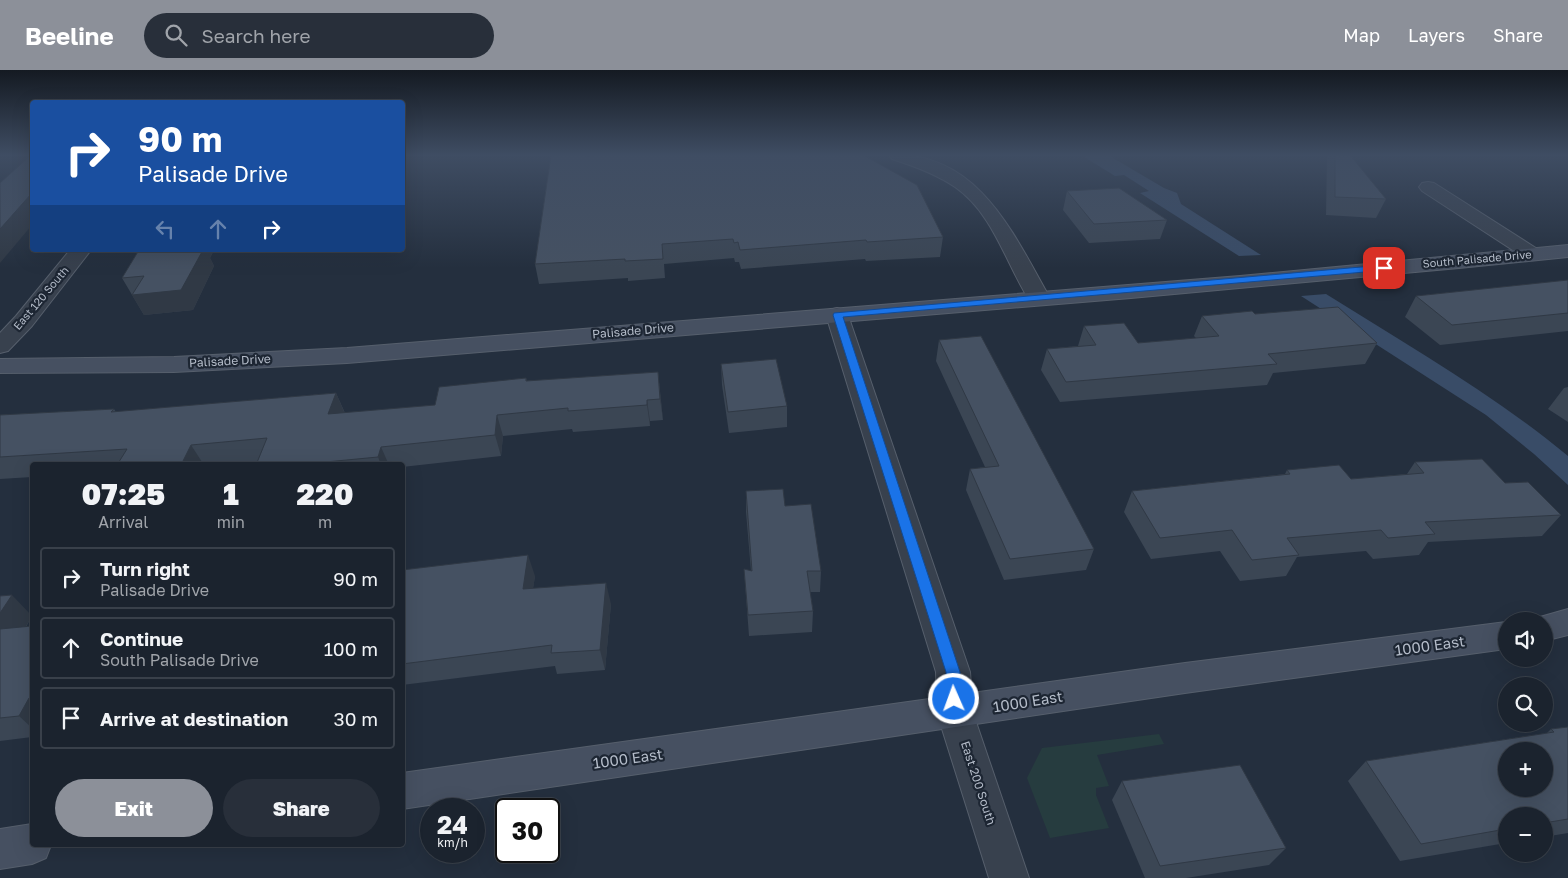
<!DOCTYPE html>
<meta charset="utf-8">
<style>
:root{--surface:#1b232e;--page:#282f3a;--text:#f1f3f6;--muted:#a0a4aa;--line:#39404a;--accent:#8c9099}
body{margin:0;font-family:"Golos Text",sans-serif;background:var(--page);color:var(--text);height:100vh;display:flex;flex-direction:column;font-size:19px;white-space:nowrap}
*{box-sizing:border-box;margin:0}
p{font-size:16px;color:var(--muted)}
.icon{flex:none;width:28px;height:28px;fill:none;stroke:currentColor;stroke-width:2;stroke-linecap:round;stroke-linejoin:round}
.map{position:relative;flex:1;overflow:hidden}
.panel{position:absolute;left:30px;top:392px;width:375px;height:385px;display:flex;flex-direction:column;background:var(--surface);border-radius:5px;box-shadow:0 5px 20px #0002,0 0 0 1px var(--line)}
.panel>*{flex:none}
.banner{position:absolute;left:30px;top:30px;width:375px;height:152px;border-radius:5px;box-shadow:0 5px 20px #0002,0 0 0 1px var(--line);background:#1a4fa0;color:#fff;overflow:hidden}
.buttons{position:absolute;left:1498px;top:542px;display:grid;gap:10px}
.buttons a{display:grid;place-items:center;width:55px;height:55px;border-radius:50%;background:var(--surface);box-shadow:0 5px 20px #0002,0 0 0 1px var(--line);font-size:25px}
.speed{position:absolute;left:420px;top:728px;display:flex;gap:10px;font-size:25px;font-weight:700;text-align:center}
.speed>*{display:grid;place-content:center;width:65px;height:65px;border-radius:50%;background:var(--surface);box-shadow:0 5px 20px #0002,0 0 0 1px var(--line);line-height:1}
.speed small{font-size:12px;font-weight:400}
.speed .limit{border:2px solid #111;border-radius:8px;background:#fff;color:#111}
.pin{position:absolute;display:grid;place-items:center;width:42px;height:42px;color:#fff;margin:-21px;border-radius:10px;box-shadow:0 2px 8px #0006}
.me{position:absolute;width:55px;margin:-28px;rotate:358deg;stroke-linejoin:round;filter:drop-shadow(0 0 4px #0008)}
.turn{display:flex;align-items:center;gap:18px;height:105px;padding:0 25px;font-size:22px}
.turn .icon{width:65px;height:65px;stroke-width:2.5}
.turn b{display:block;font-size:35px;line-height:42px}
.lanes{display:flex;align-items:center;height:48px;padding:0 25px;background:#0003;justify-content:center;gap:25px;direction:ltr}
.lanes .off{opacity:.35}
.eta{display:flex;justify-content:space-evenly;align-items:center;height:85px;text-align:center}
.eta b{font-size:30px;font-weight:800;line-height:35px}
.action{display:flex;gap:10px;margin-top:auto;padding:10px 25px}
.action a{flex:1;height:58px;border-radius:30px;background:var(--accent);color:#fff;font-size:20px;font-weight:800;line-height:58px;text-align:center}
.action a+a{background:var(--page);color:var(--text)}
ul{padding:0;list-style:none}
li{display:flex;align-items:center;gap:15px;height:62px;margin:0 10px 8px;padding:0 15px;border:2px solid var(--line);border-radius:5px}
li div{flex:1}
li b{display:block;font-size:19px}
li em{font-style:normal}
header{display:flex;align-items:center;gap:30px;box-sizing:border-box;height:70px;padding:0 25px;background:var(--accent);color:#fff}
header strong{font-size:24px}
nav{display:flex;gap:28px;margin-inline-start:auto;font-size:18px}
.search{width:350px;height:45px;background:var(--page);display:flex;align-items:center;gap:12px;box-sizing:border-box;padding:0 18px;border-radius:28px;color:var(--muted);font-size:19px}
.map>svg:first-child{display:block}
.green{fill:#263c3f}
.water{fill:#394c67}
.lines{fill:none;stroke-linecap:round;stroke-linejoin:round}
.street-casing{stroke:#565f6c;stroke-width:2}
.secondary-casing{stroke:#565f6c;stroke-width:2}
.street{fill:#38414e;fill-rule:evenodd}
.secondary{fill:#465061;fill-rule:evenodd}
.wall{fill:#3b4654}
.shaded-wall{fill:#303945}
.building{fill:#455162;stroke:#303945;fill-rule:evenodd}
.route{fill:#1a73e8;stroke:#114b97}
.labels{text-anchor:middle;stroke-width:4.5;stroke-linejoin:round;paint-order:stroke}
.far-street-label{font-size:11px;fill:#b4bcc9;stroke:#1d2633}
.street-label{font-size:12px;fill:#b4bcc9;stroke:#1d2633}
.near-street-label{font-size:15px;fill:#b4bcc9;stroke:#1d2633}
</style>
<header>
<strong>Beeline</strong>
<div class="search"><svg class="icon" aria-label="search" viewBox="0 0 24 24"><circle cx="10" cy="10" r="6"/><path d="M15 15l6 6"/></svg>Search here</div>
<nav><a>Map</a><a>Layers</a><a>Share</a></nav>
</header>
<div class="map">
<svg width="1568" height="808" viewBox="0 0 1568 808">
<rect width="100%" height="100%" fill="#242f3e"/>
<polygon class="green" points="1159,664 1164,674 1097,685 1109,716 1096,718 1096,725 1109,758 1050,768 1027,708 1042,678"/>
<g class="water">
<polygon points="1081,85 1108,85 1164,118 1177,123 1181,134 1261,185 1239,186 1140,123 1149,121 1124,105 1115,106"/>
<path d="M1326,224c83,52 167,100 242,162v29l-34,-31 -48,-39 -185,-119z"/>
</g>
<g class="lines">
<g class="street-casing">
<g id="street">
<path d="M889,85c89,-4 124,78 161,143l-3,5 -8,2 -8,-2c-25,-38 -37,-89 -76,-116 -19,-13 -41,-21 -63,-28z"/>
<polygon points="1428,112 1434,113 1539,180 1542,184 1539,188 1532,190 1525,188 1422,121 1419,117 1422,113"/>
<polygon points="70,180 91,180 32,256 8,281 0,283 0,263 16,246"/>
<polygon points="837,238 845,240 848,245 970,602 973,643 1029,808 989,808 937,643 936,602 826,245 829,240"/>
</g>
</g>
<g class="secondary-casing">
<g id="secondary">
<polygon points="1568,175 1568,187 1459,198 1131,228 347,293 174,302 0,303 0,289 174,287 347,278 1240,206"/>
<polygon points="1568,539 1568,565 1544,571 1544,551 1531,551 1533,549"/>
<polygon points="1506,552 1506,579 1185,623 402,739 402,703 1185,593"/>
<polygon points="32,754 32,775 51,775 46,788 32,794 0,799 0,759"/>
</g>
</g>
<use href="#street" class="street"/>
<use href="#secondary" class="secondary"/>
</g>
<g class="wall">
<polygon points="551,85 588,85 588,86 943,167 940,187 866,191 865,189 741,199 739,192 735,192 734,188 664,194 665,208 628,211 628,208 539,214 535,194"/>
<polygon points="1327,85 1335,85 1386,129 1376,148 1326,145"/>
<polygon points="1067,121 1167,150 1160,169 1089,173 1063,140"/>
<polygon points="139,180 214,180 210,188 214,196 193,240 144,245 122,208"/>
<polygon points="1568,210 1568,261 1440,275 1405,247 1416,226"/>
<polygon points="1255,244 1377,273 1365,294 1273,303 1267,315 1060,332 1041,300 1047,279 1078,276 1084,256 1138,273 1196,268 1194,266 1202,246"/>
<polygon points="939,270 1094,479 1086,500 1004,510 966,420 970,399 985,397 936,291"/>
<polygon points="721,294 787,336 787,357 729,363 722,315"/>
<polygon points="658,302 663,350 650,351 650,356 573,362 572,359 503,366 501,386 402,397 402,395 256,395 258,391 218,395 32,395 32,407 0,409 0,345 114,339 116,342 336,323 345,343 435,335 526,308 527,311"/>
<polygon points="1568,317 1568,352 1548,339 1564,318"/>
<polygon points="1415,392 1505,413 1561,445 1542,466 1428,472 1419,485 1373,489 1366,481 1297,487 1286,506 1240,511 1220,481 1151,489 1124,442 1132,421 1285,404 1287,400 1351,409 1407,404"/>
<polygon points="746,421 785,436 821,501 820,522 810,522 813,541 812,562 749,566 744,499 751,501 746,442"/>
<polygon points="402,500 535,506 533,518 611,534 605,600 557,604 555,596 402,615"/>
<polygon points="0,526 32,546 26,557 32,556 32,667 0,671"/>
<polygon points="1568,657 1568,763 1544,767 1544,746 1506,746 1506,773 1400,791 1348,711 1366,691 1547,663 1551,659"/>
<polygon points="1122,711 1286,778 1269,795 1186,808 1145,808 1112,730"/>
</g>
<g class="shaded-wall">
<polygon points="32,123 32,155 0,193 0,159"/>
<polygon points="197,180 214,180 210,188 214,196 193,240 144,245 132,225"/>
<polygon points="658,302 660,323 663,350 660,329"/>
<polygon points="336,323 345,344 328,344"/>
<polygon points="647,330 650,351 650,356 647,335"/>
<polygon points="497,345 503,366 501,386 495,365"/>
<polygon points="191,375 204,395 181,395"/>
<polygon points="381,377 389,395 381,395 378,387"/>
<polygon points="528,485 535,506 530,539 523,519"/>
<polygon points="606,513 611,534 605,600 600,580"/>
<polygon points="12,525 32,546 11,581 0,571 0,543"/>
<polygon points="29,628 32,631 32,658 19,646"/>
</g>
<g class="building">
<polygon points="31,85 32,85 32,123 0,159 0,113"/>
<polygon points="551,85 586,85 586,86 601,85 857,85 865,86 917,115 943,167 867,172 866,170 740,180 738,172 734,173 733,169 662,174 663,189 625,191 625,189 535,194"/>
<polygon points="1335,85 1350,85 1386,129 1335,127"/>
<polygon points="1119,118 1167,150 1094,154 1067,121"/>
<polygon points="139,180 203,180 181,220 132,225 144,206 122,208"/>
<polygon points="1568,210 1568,243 1452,255 1416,226"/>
<polygon points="1338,237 1377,273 1268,284 1277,294 1066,312 1047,279 1096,275 1084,256 1124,253 1138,273 1219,266 1202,246 1252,241 1255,244"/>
<polygon points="981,266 1094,479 1010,489 970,399 999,396 939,270"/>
<polygon points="776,289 787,336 728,342 721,294"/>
<polygon points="658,302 660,329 647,330 647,335 568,341 568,338 497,345 495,365 381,377 378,387 294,395 256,395 267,368 191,375 181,395 117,395 127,379 0,387 0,345 114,339 111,342 336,323 328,344 435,335 439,317 526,308 526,311"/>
<polygon points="1482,389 1505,413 1528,412 1561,445 1425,452 1435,464 1388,468 1381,460 1287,468 1299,485 1252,490 1232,460 1160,468 1132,421 1290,404 1287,400 1339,395 1351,409 1424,403 1415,392"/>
<polygon points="783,419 785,436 811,434 821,501 807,501 813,541 748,545 744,499 752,501 746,421"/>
<polygon points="528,485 523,519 606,513 600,580 551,583 552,575 402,594 402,500"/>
<polygon points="12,525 0,543 0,526"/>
<polygon points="32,556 32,628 29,628 19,646 0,648 0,559"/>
<path d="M1568,657v92l-24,4v-7h-38v13l-85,15 -55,-83 188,-29 -3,-3zM1506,681h38v38h-38z"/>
<polygon points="1240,695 1286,778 1160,796 1122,711"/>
</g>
<linearGradient id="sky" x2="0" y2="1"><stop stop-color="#141a22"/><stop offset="0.43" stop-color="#3f4d63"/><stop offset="1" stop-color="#3f4d63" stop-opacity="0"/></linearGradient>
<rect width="1568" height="198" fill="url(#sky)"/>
<polygon class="route" points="1384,195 1388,196 1388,200 843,247 960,602 962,629 959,634 954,636 949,634 947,629 946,602 833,245 834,243"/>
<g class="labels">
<g class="far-street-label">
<text transform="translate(1477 189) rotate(-5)" y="4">South Palisade Drive</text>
<text transform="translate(41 228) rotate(-50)" y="4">East 120 South</text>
</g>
<g class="street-label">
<text transform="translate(633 261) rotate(-5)" y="4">Palisade Drive</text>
<text transform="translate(230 291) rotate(-3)" y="4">Palisade Drive</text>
<text transform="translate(978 713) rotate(72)" y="4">East 200 South</text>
</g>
<g class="near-street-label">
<text transform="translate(1430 576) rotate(-8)" y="5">1000 East</text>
<text transform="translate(1028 632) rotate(-9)" y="5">1000 East</text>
<text transform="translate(628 689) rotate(-8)" y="5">1000 East</text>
</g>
</g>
</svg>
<div class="buttons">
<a><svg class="icon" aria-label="sound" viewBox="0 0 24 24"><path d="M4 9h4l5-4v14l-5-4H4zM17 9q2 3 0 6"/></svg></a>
<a><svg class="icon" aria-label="search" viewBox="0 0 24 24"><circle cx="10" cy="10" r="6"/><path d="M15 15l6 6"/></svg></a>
<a>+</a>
<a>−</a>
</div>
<div class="speed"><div>24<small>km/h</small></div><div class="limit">30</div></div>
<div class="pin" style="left:1384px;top:198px;background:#d93025"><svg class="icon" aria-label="arrive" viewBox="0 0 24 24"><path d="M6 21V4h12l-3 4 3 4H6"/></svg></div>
<svg class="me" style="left:954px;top:629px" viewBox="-20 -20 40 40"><circle r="17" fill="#1a73e8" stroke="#fff" stroke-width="3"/><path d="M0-11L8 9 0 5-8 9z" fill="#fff"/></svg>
<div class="banner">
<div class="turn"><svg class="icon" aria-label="right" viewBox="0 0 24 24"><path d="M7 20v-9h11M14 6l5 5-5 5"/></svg><div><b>90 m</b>Palisade Drive</div></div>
<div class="lanes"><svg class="icon off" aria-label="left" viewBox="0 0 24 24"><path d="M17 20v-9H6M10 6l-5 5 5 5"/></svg><svg class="icon off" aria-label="ahead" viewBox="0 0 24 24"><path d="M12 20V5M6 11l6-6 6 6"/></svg><svg class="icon" aria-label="right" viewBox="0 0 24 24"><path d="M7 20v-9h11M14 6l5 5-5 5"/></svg></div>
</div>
<section class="panel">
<div class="eta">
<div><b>07:25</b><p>Arrival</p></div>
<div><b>1</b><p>min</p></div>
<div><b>220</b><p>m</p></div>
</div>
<ul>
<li><svg class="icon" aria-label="right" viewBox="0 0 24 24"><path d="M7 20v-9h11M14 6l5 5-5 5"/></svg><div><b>Turn right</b><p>Palisade Drive</p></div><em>90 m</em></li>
<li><svg class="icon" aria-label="ahead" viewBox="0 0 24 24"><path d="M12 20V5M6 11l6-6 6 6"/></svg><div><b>Continue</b><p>South Palisade Drive</p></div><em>100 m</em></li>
<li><svg class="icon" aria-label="arrive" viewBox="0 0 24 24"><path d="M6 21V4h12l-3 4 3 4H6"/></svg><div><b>Arrive at destination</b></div><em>30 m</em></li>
</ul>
<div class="action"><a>Exit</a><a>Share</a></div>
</section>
</div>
